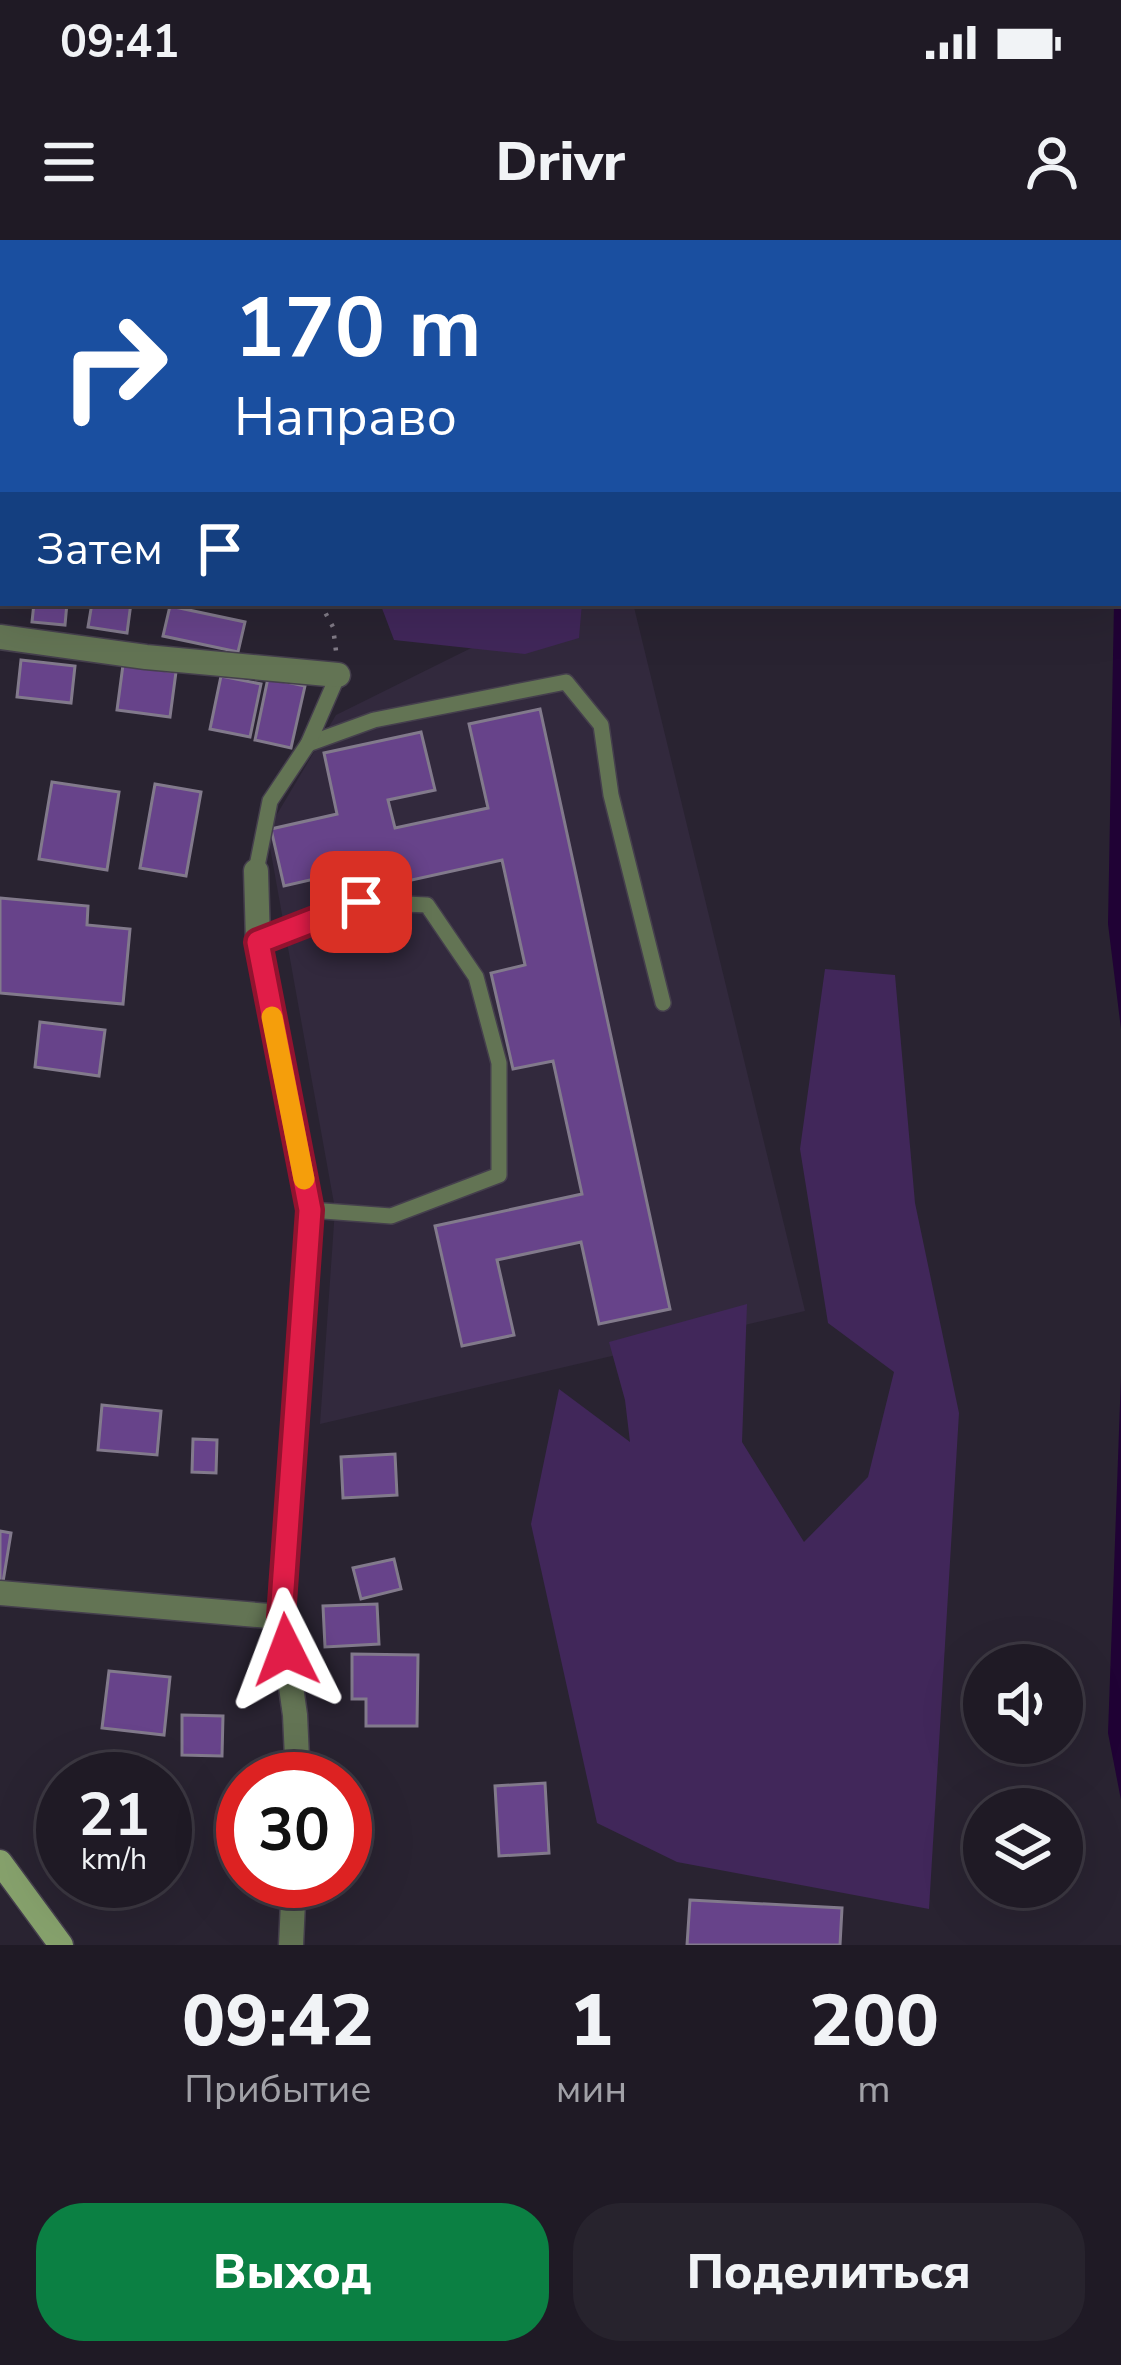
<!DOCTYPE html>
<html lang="ru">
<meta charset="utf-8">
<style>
:root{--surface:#1f1a25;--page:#27232d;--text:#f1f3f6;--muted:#a1a1a7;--line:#3c3842;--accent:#0b8043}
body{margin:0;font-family:"Nunito Sans",sans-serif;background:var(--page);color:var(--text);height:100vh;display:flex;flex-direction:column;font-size:45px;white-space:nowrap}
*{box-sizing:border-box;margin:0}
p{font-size:39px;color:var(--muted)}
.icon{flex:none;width:66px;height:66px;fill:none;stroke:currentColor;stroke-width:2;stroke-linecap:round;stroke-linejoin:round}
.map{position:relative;height:1705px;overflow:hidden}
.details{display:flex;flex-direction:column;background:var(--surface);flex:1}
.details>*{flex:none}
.banner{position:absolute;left:0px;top:0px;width:1122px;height:366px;box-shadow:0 12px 48px #0002,0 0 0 3px var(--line);background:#1a4fa0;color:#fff;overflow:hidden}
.controls{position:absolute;left:963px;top:1404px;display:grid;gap:24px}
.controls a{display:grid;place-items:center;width:120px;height:120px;border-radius:50%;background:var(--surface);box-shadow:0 12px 48px #0002,0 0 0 3px var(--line);font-size:60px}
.speed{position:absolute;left:36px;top:1512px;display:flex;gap:24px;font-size:60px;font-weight:700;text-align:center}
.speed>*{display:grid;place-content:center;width:156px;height:156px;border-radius:50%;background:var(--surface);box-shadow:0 12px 48px #0002,0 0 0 3px var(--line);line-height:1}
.speed small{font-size:30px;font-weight:400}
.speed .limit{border:18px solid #d22;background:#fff;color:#111}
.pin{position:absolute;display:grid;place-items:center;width:102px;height:102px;color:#fff;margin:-51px;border-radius:24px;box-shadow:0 6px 18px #0006}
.me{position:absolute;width:132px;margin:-66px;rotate:357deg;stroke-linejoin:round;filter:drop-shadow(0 0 9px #0008)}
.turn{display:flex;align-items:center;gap:42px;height:252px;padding:0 36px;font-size:54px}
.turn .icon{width:156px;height:156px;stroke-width:2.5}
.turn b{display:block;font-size:84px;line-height:102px}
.then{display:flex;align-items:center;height:114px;padding:0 36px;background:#0003;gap:24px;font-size:45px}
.eta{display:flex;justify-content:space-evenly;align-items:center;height:204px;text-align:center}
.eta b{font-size:72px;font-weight:800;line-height:84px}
.cta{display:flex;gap:24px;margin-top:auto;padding:24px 36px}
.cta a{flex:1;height:138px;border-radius:48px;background:var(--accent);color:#fff;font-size:48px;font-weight:800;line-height:138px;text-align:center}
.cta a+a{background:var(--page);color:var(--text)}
.status{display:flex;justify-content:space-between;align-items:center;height:84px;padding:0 60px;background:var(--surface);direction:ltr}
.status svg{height:33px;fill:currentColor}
header{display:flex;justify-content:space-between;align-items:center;height:156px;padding:0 36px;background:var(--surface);font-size:54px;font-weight:800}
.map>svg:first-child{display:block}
.built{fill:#32293d}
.green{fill:#41275a}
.water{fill:#200235}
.building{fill:#67438a;stroke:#827a8c;stroke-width:3}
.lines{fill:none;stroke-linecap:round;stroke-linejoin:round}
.lane-casing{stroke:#453f4d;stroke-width:18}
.street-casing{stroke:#453f4d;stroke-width:27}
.secondary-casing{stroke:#453f4d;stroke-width:27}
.path{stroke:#817b87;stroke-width:4.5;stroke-dasharray:3 9;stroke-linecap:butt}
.lane{stroke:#637454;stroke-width:15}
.street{stroke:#637454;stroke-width:24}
.secondary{stroke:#86a16c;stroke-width:24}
.route-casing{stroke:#92132f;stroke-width:30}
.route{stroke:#e11d48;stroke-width:21}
.slow{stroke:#f59e0b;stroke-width:21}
</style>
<div class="status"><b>09:41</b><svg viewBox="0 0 49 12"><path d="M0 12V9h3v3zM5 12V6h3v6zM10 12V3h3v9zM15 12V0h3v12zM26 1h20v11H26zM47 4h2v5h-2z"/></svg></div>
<header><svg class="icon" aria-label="menu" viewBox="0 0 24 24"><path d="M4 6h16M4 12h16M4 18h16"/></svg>Drivr<svg class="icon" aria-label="person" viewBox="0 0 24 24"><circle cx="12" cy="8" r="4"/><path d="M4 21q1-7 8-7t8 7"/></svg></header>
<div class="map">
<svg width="1121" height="1705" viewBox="0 0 1121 1705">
<rect width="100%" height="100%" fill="#292331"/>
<polygon class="built" points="562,363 633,363 805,1071 320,1184 335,969 267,591 336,475"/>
<g class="green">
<polygon points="380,363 582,363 579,398 525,414 394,400"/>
<polygon points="825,729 895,735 915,963 959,1173 929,1669 677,1622 597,1583 531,1284 559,1149 630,1202 625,1160 609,1102 747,1064 742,1202 804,1302 868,1237 894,1132 828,1083 800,909"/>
</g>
<g class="water">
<polygon points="1121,328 1121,789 1108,684 1114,363 1119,363"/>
<polygon points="1121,1136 1121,1560 1108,1493"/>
</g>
<g class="building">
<polygon points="34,363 67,363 65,385 32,382"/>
<polygon points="92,363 131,363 127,393 88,387"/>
<polygon points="170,366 245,382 238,412 163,396"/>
<polygon points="21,420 75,426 71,463 17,457"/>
<polygon points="123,425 176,432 170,477 117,470"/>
<polygon points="221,436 261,444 250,497 210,489"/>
<polygon points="268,438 305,446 291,508 255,500"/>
<polygon points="540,469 670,1069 599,1084 581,1002 497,1020 514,1095 462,1106 435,986 582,954 553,821 513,829 491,733 525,725 502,620 353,653 349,631 284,646 271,589 337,574 324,513 421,492 435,550 388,560 395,588 488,568 469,484"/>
<polygon points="52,542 119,552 107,630 39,619"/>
<polygon points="155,544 201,552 186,636 140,628"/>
<polygon points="0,658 88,666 87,685 130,689 123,764 0,753"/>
<polygon points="40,782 105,790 99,836 35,827"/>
<polygon points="102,1165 161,1171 157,1215 98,1210"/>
<polygon points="193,1199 217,1200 216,1233 192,1232"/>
<polygon points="395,1214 397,1255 343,1258 341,1217"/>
<polygon points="0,1291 11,1293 3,1342 0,1341"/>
<polygon points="394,1319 401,1349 361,1359 353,1328"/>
<polygon points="377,1364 379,1404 325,1407 323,1366"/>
<polygon points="352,1414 418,1415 417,1486 366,1486 366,1459 352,1459"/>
<polygon points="109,1431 170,1437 164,1495 102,1488"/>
<polygon points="182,1475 223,1476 222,1516 182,1515"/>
<polygon points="545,1543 549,1613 499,1616 495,1546"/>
<polygon points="690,1660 842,1668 840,1705 687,1705"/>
</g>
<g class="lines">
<g class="lane-casing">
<g id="lane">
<polyline points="308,504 374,480 566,442 601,485 611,555 663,763"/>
<polyline points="256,631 270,561 308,504 338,435"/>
<polyline points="258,702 361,662 427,665 476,737 499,823 499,935 391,976 310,970"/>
</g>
</g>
<g class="street-casing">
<g id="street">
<polyline points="0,397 146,417 338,435"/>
<polyline points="256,631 258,702 310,970 281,1377 295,1475 298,1539"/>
<polyline points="0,1353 281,1377"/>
<polyline points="291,1705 294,1641"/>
</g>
</g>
<g class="secondary-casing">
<polyline id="secondary" points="0,1622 61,1705"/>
</g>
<g class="path">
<polyline points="342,3 342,0"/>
<polyline points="320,363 333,387 336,411"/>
</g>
<use href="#lane" class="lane"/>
<use href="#street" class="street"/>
<use href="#secondary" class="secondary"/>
</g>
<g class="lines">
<g class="route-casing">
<polyline id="route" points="286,1410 281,1377 310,970 258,702 361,662"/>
</g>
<use href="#route" class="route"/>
<polyline class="slow" points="272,777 304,939"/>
</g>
</svg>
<div class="controls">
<a><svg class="icon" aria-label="sound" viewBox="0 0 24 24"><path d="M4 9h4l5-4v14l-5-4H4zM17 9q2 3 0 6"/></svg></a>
<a><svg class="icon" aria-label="layers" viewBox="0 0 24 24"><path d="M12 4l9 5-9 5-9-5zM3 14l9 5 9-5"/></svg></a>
</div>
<div class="speed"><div>21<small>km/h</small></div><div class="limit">30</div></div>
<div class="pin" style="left:361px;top:662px;background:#d93025"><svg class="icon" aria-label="arrive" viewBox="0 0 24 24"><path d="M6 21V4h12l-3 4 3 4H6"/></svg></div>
<svg class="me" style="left:286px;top:1410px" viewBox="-20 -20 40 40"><path d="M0-17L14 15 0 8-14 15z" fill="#e11d48" stroke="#fff" stroke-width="4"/></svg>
<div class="banner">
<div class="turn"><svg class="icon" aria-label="right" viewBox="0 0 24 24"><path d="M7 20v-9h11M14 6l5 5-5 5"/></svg><div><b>170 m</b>Направо</div></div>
<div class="then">Затем<svg class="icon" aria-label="arrive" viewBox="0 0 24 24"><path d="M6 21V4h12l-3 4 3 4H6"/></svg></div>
</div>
</div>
<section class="details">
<div class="eta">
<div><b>09:42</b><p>Прибытие</p></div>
<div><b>1</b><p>мин</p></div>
<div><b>200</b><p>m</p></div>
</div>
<div class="cta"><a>Выход</a><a>Поделиться</a></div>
</section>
